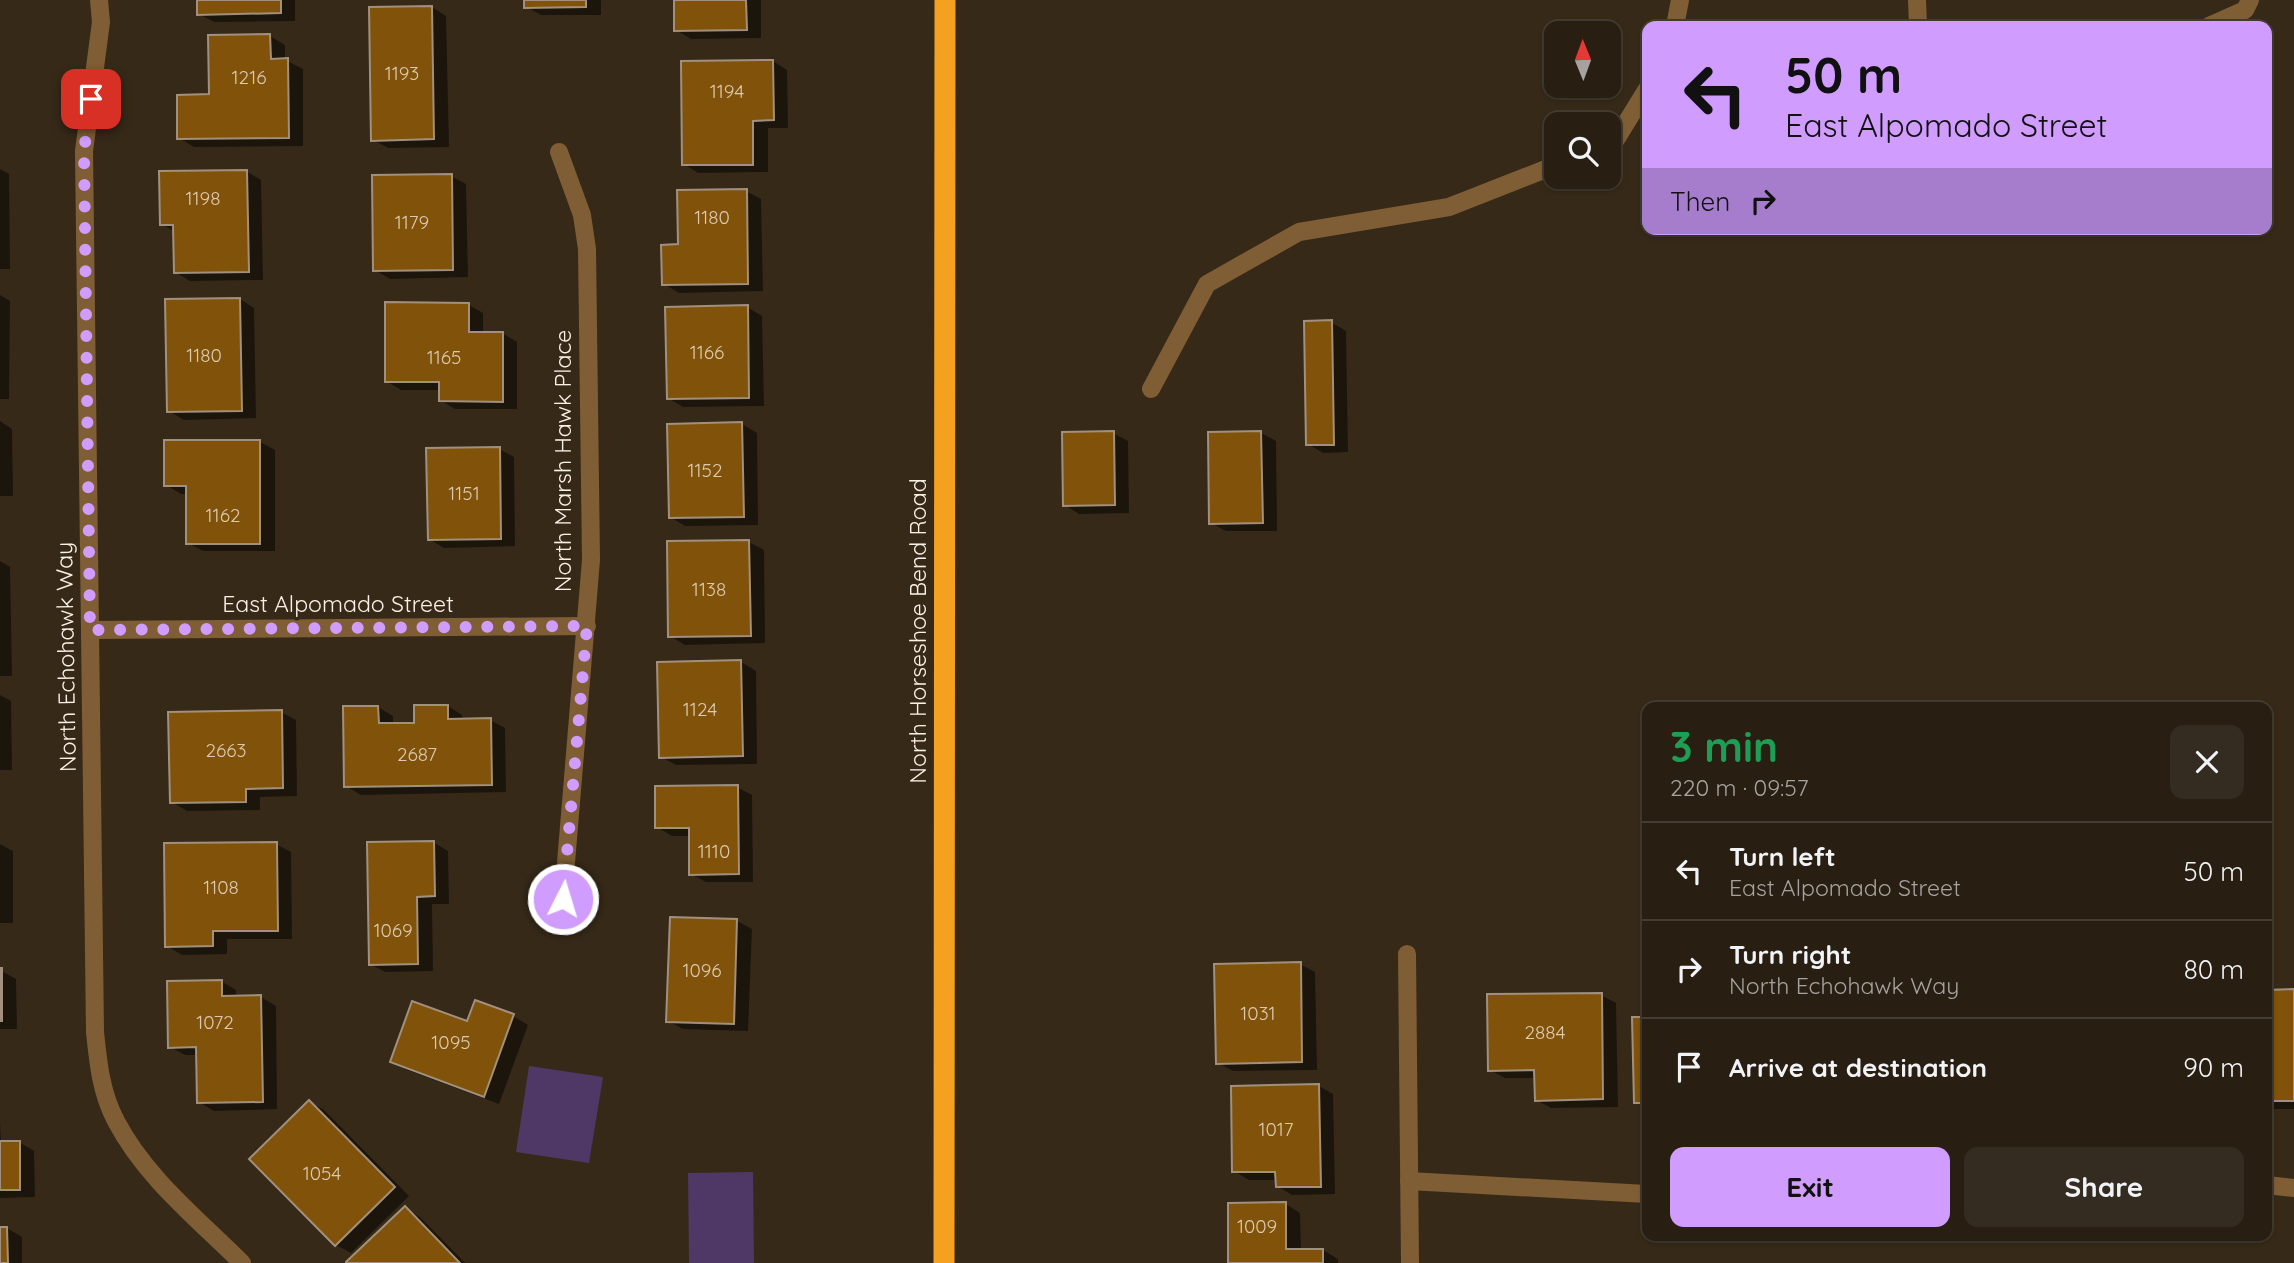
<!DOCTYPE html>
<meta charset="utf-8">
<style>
:root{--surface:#281f12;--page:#342c20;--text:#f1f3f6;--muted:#a5a29f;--line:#443d32;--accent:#d09dff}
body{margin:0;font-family:Quicksand,sans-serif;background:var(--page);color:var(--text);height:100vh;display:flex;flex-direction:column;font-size:26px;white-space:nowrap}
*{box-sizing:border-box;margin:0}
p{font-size:23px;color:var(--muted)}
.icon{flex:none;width:38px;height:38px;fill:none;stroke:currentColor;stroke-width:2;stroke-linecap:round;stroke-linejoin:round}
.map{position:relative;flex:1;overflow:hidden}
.details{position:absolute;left:1642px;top:702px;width:630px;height:539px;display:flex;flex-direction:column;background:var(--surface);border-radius:14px;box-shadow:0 2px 5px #0004,0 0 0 2px var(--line)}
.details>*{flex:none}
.guide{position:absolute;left:1642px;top:21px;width:630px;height:214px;border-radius:14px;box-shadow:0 2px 5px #0004,0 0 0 2px var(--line);background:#d09dff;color:#111;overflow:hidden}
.needle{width:46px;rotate:359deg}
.tools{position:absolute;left:1544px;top:21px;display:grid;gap:14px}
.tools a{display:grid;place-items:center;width:77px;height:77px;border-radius:14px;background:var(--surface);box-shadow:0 2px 5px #0004,0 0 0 2px var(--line);font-size:35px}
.pin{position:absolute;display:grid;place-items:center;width:60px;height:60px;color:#fff;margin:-30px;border-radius:14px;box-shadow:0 4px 10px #0006}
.me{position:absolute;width:77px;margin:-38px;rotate:5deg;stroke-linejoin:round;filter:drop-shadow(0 0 5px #0008)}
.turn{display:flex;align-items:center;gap:24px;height:147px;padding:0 28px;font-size:32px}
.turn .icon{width:91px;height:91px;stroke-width:2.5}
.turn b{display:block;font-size:49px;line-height:60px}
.then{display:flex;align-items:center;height:66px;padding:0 28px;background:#0003;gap:14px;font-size:26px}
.round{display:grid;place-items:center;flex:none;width:74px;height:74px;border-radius:14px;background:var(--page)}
.head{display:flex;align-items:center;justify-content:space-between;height:119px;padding:0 28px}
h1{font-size:42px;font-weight:700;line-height:52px;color:#1e9e55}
.action{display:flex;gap:14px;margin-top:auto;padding:14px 28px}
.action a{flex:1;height:80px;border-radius:14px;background:var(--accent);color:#111;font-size:28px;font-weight:700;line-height:80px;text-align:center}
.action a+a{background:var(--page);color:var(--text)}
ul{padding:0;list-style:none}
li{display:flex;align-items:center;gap:21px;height:98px;padding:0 28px;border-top:2px solid var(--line)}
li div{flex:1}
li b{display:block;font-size:26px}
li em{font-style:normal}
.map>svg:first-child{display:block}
.green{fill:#4f3865}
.shadow{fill:#0007}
.building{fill:#80520a;stroke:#a1907d;stroke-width:2}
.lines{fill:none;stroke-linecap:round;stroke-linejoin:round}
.lane{stroke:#805e35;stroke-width:18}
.street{stroke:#805e35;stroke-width:18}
.highway{stroke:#f4a120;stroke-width:21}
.route{stroke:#d09dff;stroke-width:12;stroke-dasharray:0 21.6}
.labels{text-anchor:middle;stroke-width:7;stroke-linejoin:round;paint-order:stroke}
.number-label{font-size:19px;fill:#dcc9af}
.street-label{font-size:23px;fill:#faf1e6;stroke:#362918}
</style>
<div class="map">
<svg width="2294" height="1263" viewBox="0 0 2294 1263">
<rect width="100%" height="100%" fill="#362918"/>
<g class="green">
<polygon points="529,1066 603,1077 589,1163 516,1152"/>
<polygon points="753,1172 754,1263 689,1263 688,1173"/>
</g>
<g class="shadow">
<polygon points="199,0 295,0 295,21 214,22 199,14"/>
<polygon points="526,0 601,0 601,15 541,15 526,7"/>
<polygon points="676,0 761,0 761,38 691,39 676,30"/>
<polygon points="432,7 446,16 449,147 388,148 373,140"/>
<polygon points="270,36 285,45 285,60 303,69 303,146 194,147 179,138 211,96"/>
<polygon points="773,61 787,70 788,128 768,128 768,172 698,173 684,164"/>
<polygon points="0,169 9,174 10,269 0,269"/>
<polygon points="246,171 261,180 263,280 190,281 175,272 175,232 162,224"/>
<polygon points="451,176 466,184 468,277 390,279 375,270"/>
<polygon points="746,191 761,199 763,291 679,293 664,284"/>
<polygon points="0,295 10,301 9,399 0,399"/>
<polygon points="240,299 254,308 256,418 184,420 169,411"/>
<polygon points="469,305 483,313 483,333 502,333 517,342 517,409 455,409 440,400 440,390 401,390 386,381"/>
<polygon points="747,307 762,316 764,406 683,407 668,398"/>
<polygon points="1331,322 1346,331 1348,452 1323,453 1308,444"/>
<polygon points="0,421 12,429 13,496 0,496"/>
<polygon points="742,424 757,433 758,525 685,526 670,517"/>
<polygon points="1113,433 1128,441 1129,513 1079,514 1065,505"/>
<polygon points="1261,433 1276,441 1277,531 1226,531 1211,523"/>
<polygon points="260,442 275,450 275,551 203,551 188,543 188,494 181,494 166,485"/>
<polygon points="499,449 514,457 515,546 444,548 429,539"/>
<polygon points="749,542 764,550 765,643 685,645 670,636"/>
<polygon points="0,561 10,567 12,676 0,676"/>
<polygon points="741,662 756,671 757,764 676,765 661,757"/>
<polygon points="0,695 11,701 12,770 0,770"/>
<polygon points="448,706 462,715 463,720 490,720 505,728 506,792 361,795 346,786 378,707 393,716 393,725 416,724"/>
<polygon points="281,712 296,720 297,796 260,797 260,810 187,811 172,802"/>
<polygon points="737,787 752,795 753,882 706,882 691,874 691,836 672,836 657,827"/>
<polygon points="433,842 448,851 449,904 432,904 433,971 385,972 370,964"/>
<polygon points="0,844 13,851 13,923 0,923"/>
<polygon points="276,844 291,852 292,939 227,939 227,954 182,955 167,946"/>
<polygon points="737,921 752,929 748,1031 683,1029 668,1021"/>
<polygon points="1300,964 1315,972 1317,1070 1233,1071 1218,1063"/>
<polygon points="0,970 16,979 17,1029 0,1029"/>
<polygon points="221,981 236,990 236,998 261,997 276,1006 277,1109 214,1111 199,1102 198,1055 185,1055 170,1047"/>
<rect x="2266" y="991" width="28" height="118"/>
<polygon points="1601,995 1616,1003 1618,1107 1551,1108 1536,1100 1536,1078 1505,1078 1490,1070"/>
<polygon points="476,1002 513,1016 528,1025 499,1104 407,1070 392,1062 468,1023"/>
<polygon points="1647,1019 1647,1109 1636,1102"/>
<polygon points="1319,1086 1333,1094 1335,1194 1292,1195 1277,1186 1277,1180 1249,1180 1234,1171"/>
<polygon points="310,1102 324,1110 409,1196 351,1253 336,1245"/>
<polygon points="0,1122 1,1143 19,1142 34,1151 35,1197 0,1198"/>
<polygon points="1286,1204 1300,1213 1301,1251 1323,1250 1338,1259 1338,1263 1230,1263"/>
<polygon points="405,1208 420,1217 465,1263 349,1263"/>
<polygon points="0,1228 7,1228 22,1237 22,1263 0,1263"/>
</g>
<g class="building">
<polygon points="197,0 281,0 281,13 197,15"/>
<polygon points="524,0 586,0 586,7 524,8"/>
<polygon points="674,0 746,0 747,30 674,31"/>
<polygon points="432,6 434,139 371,141 369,7"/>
<polygon points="270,34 271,59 288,58 289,138 177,139 177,95 209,94 208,35"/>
<polygon points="773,60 774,120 753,121 753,165 682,165 681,61"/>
<polygon points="247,170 249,272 174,273 173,225 160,225 159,171"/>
<polygon points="452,174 453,270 373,271 372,175"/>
<polygon points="747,189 748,284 662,285 661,245 678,244 677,190"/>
<polygon points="240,298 242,411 167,412 165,299"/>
<polygon points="385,302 469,303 469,332 503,332 503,402 439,401 439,382 385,382"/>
<polygon points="748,305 749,398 667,399 665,307"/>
<polygon points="1332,320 1334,445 1306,445 1304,321"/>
<polygon points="742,422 744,517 669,518 667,424"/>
<polygon points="1114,431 1115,505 1063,506 1062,432"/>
<polygon points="1261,431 1263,523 1209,524 1208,432"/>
<polygon points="164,440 260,440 260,544 186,544 186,486 164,486"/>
<polygon points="500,447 501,539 428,540 426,448"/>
<polygon points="749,540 751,636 668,637 667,541"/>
<polygon points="741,660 743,756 659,758 657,662"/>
<polygon points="414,705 448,705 448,719 491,718 492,785 344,787 343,706 378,706 379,723 414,723"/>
<polygon points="282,710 283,788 246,789 246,802 170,803 168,712"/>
<polygon points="738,785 739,874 689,875 689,828 655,828 655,786"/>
<polygon points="434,841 435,896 417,897 418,964 369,965 367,842"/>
<polygon points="277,842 278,931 213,931 213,946 165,947 164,843"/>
<polygon points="670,917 737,919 734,1024 666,1022"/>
<polygon points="1301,962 1302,1062 1216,1064 1214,964"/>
<rect x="0" y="968" width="2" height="53"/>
<polygon points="222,980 222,996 261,995 263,1102 197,1103 196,1047 168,1048 167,981"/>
<polygon points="2294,989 2294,1101 2266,1101 2266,990"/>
<polygon points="1602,993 1603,1099 1535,1101 1534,1070 1488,1071 1487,994"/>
<polygon points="475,1000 514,1014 484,1097 390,1062 412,1001 467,1021"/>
<polygon points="1632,1017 1647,1017 1647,1103 1634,1103"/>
<polygon points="1319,1084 1321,1187 1276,1187 1275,1172 1232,1172 1231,1086"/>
<polygon points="309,1100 395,1187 335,1246 249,1159"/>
<rect x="0" y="1141" width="20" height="49"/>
<polygon points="1286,1202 1286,1249 1323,1249 1323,1263 1228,1263 1228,1203"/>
<polygon points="405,1206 460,1263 346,1263 346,1262"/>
<polygon points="0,1227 7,1227 8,1263 0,1263"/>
</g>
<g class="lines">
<g class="lane">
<polyline points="1675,26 1680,0"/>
<polyline points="1608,144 1615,141 1647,89"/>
<polyline points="1151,389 1207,284 1299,232 1449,207 1556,165"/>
</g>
<g class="street">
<path d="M99,0l2,22 -17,129 11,881c3,30 6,61 21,89 29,56 82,98 126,142"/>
<polyline points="1917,0 1918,26"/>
<polyline points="2209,26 2245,10 2250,0"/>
<polyline points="559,152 582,215 587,249 591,560 563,899"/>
<polyline points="90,630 587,626"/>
<polyline points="1407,954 1410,1263"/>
<polyline points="1409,1181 1647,1194"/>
<polyline points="2266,1185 2294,1188"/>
</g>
<polyline class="highway" points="944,1263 945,0"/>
</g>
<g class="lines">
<polyline class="route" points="91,99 84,151 90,630 587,626 563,899"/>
</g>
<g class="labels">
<g class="number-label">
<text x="402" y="80">1193</text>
<text x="249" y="84">1216</text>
<text x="727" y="98">1194</text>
<text x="203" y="205">1198</text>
<text x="712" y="224">1180</text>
<text x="412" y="229">1179</text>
<text x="707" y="359">1166</text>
<text x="204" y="362">1180</text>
<text x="444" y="364">1165</text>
<text x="705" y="477">1152</text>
<text x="464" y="500">1151</text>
<text x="223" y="522">1162</text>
<text x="709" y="596">1138</text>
<text x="700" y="716">1124</text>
<text x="226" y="757">2663</text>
<text x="417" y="761">2687</text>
<text x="714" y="858">1110</text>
<text x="221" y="894">1108</text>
<text x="393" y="937">1069</text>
<text x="702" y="977">1096</text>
<text x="1258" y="1020">1031</text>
<text x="215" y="1029">1072</text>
<text x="1545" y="1039">2884</text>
<text x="451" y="1049">1095</text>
<text x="1276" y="1136">1017</text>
<text x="322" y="1180">1054</text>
<text x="1257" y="1233">1009</text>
</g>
<g class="street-label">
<text transform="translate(563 461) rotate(-90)" y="8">North Marsh Hawk Place</text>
<text x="338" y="612">East Alpomado Street</text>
<text transform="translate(918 631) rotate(-90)" y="8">North Horseshoe Bend Road</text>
<text transform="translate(66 657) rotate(-91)" y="8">North Echohawk Way</text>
</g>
</g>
</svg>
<div class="tools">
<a><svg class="needle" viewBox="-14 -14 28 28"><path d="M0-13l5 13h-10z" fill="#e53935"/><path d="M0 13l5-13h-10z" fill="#a5a29f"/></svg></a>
<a><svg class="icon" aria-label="search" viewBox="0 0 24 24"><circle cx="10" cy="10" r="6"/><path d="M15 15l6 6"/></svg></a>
</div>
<div class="pin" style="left:91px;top:99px;background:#d93025"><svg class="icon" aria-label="arrive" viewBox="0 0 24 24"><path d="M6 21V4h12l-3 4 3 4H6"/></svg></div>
<svg class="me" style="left:563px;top:899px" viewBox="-20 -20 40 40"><circle r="17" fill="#d09dff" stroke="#fff" stroke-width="3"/><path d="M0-11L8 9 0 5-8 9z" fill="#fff"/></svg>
<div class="guide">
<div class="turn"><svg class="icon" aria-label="left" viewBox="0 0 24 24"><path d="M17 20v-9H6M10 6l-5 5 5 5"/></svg><div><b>50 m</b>East Alpomado Street</div></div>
<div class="then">Then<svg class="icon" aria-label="right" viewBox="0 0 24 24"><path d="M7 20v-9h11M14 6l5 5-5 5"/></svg></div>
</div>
<section class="details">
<div class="head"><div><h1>3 min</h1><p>220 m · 09:57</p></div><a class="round"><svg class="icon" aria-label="close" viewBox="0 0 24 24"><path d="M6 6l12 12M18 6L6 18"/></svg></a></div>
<ul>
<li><svg class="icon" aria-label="left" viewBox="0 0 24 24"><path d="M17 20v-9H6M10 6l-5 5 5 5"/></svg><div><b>Turn left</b><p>East Alpomado Street</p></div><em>50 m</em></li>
<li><svg class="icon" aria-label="right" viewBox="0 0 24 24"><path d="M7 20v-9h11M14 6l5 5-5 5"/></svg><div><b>Turn right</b><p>North Echohawk Way</p></div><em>80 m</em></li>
<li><svg class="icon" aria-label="arrive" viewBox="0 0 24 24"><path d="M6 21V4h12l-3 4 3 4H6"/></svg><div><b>Arrive at destination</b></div><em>90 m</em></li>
</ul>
<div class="action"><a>Exit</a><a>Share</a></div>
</section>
</div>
